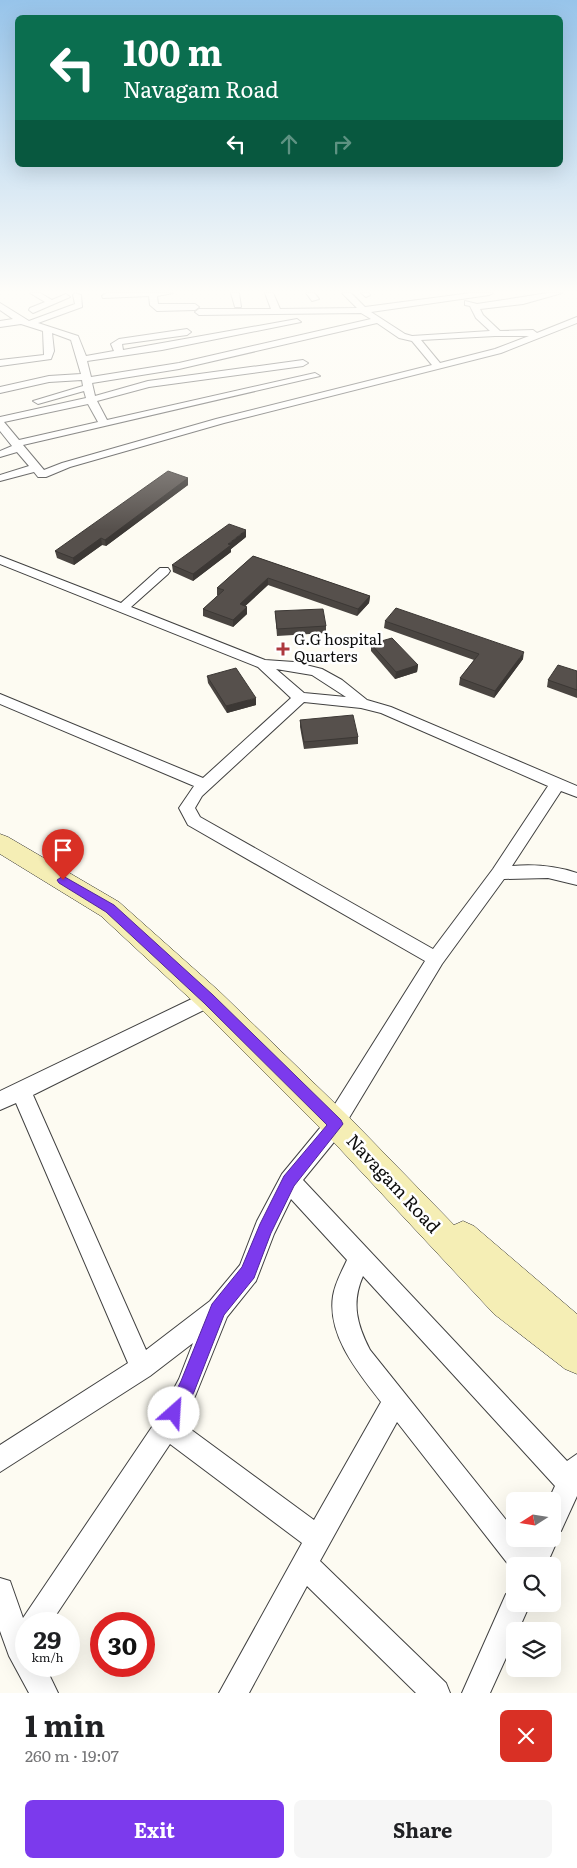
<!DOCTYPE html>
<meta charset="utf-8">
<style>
:root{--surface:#fff;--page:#f6f6f6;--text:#202124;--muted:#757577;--accent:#7c3aed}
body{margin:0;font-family:Literata,serif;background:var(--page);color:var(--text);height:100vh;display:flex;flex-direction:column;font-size:19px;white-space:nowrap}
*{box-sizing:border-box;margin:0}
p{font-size:16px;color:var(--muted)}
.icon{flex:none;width:28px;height:28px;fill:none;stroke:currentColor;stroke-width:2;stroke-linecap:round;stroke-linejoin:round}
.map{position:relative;height:1693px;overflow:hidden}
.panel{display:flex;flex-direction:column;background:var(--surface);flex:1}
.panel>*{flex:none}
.top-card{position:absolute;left:15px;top:15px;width:548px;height:152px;border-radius:8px;box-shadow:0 5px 20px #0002;background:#0b6e4f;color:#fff;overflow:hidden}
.needle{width:32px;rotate:258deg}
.tools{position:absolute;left:506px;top:1492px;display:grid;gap:10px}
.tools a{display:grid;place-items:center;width:55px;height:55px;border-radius:8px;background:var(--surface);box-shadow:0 5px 20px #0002;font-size:25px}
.speed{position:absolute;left:15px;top:1612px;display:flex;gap:10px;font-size:25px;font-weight:700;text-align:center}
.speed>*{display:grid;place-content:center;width:65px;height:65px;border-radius:50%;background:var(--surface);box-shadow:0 5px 20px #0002;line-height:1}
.speed small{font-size:12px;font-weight:400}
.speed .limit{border:8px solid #d22;background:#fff;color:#111}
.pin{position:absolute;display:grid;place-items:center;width:42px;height:42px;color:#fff;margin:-51px -21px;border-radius:50% 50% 50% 0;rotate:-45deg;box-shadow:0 0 5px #0007}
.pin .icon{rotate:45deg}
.me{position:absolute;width:55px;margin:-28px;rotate:26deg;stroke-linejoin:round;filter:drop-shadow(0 0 4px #0008)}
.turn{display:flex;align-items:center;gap:18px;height:105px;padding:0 25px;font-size:22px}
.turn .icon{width:65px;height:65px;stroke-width:2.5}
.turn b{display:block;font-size:35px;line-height:42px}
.lanes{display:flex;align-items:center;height:48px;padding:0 25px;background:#0003;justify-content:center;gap:25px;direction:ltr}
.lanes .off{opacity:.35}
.round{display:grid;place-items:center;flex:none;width:52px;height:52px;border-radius:8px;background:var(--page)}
.headline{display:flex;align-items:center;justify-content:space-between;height:85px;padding:0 25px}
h1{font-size:30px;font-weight:700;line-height:38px}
.primary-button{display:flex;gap:10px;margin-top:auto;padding:10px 25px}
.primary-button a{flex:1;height:58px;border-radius:8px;background:var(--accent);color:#fff;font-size:20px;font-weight:700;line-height:58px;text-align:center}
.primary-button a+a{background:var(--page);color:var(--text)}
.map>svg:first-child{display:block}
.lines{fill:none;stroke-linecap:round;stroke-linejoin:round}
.street-casing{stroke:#414141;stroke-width:2}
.secondary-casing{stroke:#303030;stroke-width:1}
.street{fill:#fff;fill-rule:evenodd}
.secondary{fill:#f5eeb5;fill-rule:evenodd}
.wall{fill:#4a4541}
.shaded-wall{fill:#3c3835}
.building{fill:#56504c;stroke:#3c3835}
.route{fill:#7c3aed;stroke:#51269a}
.poi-dot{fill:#ad383e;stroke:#fff;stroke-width:2}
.labels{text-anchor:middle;stroke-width:5;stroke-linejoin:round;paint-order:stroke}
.poi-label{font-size:15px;fill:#0e0e0e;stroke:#fff;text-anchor:start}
.near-street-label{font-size:18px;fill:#0e0e0e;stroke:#fff}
</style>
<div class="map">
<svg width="577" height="1693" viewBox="0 0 577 1693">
<rect width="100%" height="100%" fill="#fdfbf2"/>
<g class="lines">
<g class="street-casing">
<g id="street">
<polygon points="30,293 40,293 52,300 66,294 70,297 33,313 29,310 30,308 45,302"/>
<path d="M75,293l6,2 1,12 -44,16 40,13 8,20 28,-5 -3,-7 8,-5 68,-10 4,3 -4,3 -65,9 1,6 174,-31 4,3 -139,28 -75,11 4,16 88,-14 192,-44 -10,-6 -162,2 -4,-3 4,-3h72l-6,-16h8l7,16 77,-1 -15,-15h9l14,14 106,-14h22l-4,2 -118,17 34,22 7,2 78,-5 -14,-13 -6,-12 -5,-1v-4l12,3 71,-11h14l-39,11 -43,5 3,6 17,16 33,-1 4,3 40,-16v6l-76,30 -277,70 -154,44 -24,10h-8l-4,-5 -34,9v-6l29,-9 -12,-14 -17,5v-6l12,-5 -12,-15v-14l86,-19 -2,-7 -46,13 -5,-3 50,-15 -1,-6 -33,2 -49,11v-6l49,-11 32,-2 -10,-34 -19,-7 2,18 -3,8 -51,7v-6l44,-5 -1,-24 -22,-7 -21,3v-6l13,-2 -13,-9v-7l29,18 46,-17 -2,-9zM377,323l22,15 13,3 20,24 -216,54 -154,44 -18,7 -21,-25 297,-69 -5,-3 -208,47 -10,-19 52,-14 154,-21 5,-3 -5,-3 -155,21 -53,15 -3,-13 87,-14zM495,336h34l-34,13 -55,14 -19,-23zM88,404l10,18 -79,18 -15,-18z"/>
<polygon points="106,293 173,293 157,296 158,304 195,304 199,307 195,310 157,311 150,305 149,296 103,298 102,296"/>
<polygon points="231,293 239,293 241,307 235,307"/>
<polygon points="306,293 314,293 319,299 312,301"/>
<polygon points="361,293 369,293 370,295 366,297"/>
<path d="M0,556l121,47 39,-35h8l2,3 -2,3 -37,33 134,53 29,2 28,7 20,11 25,20 24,7 186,79v11l-16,-6 -49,75c23,-2 44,0 65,7v12l-29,-7 -44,1 -62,85 -93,154 -5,1 2,5 -3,7 -40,49 264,281 10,-7v42l-16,35 -5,2 2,6 -12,27h-31v7l-118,-151 -77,139 126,122 4,10h-34l-109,-107 -58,107h-30l83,-150 -132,-99 -120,180h-24v42h19l13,27h-29l-20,-37 -9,-25v-53l10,3 13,37 135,-200 21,-39 14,-36 -43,33 -150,96v-27l128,-82 -112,-260 -16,7v-19l202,-97 7,-3 7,3 2,5 -2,5 -183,91 113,255 64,-49 30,-36 17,-44 25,-47 47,-57 5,-2 -2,-4 3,-7 90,-143 -237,-136 -9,-17 15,-22 -194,-82v-10l203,84 88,-80 -33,-31 -258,-103zM276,669l36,6 34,22 -42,-4zM304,702l57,6 20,5 167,73 -55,83 -60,80 -233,-132 -5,-9 7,-12zM291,1199l56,61c-5,11 -12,23 -14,36 -6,40 26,77 48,106l-67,118 -132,-97 14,-29 31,-77 29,-36 18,-47zM363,1276l192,210 -7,15h4v38h-20l-4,8 -7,-8h-6v-8l-145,-181c-13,-25 -19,-47 -7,-74z"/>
<polygon points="515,1591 515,1604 530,1604 518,1631 515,1631 515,1638 490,1693 462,1693 506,1594"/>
</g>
</g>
<g class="secondary-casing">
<polygon id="secondary" points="0,834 8,837 119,902 219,991 346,1114 454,1225 463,1221 474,1226 577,1314 577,1374 565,1369 494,1314 326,1134 199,1007 101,916 0,854"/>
</g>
<use href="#street" class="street"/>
<use href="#secondary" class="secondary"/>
</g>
<g class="wall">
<polygon points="188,478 188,485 106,546 102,545 74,565 57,558 55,551"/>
<polygon points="246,537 231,549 231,552 193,581 173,572 172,565"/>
<polygon points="253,556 370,596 369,603 357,616 268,585 245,606 247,607 247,614 233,627 203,616 203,609 218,595 217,595 217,588"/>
<polygon points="275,611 326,626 326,633 277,636"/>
<polygon points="385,621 523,659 494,698 459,685 460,678 474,660 384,628"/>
<polygon points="371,644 418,665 417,672 395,679 371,651"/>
<polygon points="577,671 577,698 547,687 548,680"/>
<polygon points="207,676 256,705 227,713 208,683"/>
<polygon points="300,720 358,737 358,744 304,749 300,727"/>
</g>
<g class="shaded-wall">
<polygon points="188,478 188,485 106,546 105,540"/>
<polygon points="246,530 246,537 231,549 231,552 193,581 193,574 228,544"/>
<polygon points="101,538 102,545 74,565 73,558"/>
<polygon points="268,578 268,585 240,611 240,604"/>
<polygon points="370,596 369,603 357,616 358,609"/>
<polygon points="247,607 247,614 233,627 233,620"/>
<polygon points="524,652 523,659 494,698 495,691"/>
<polygon points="418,665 417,672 395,679 396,672"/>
<polygon points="256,698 256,705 227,713 226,706"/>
</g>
<g class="building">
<polygon points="168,471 188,478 105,540 101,538 73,558 55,551"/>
<polygon points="229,524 246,530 228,544 231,545 193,574 172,565"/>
<polygon points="253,556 370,596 358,609 268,578 240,604 247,607 233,620 203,609 224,590 217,588"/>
<polygon points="396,608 524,652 495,691 460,678 479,654 385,621"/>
<polygon points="323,609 326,626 277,629 275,611"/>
<polygon points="392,638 418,665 396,672 371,644"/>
<polygon points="558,665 577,671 577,690 548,680"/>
<polygon points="236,668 256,698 226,706 207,676"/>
<polygon points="353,715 358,737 304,742 300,720"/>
</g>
<linearGradient id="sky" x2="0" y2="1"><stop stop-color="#97c4ea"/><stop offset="0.55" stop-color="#fefdf9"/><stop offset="1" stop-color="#fefdf9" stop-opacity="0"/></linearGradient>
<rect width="577" height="530" fill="url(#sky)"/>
<polygon class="route" points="63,876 114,905 213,995 341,1120 343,1124 294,1186 271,1233 254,1278 224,1315 194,1392 180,1419 174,1422 168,1419 165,1413 181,1381 212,1304 242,1267 260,1224 284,1176 327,1125 204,1003 106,912 59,883 57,880"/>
<path class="poi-dot" d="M280.5 641.5h5v5h5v5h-5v5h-5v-5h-5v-5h5z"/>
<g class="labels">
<g class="poi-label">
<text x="294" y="645">G.G hospital<tspan x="294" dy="17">Quarters</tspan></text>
</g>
<g class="near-street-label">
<text transform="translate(393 1184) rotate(47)" y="6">Navagam Road</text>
</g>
</g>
</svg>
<div class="tools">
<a><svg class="needle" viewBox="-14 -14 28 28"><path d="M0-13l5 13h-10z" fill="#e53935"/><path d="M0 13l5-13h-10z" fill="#757577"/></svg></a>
<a><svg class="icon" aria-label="search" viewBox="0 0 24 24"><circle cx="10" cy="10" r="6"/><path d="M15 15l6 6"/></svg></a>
<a><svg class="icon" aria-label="layers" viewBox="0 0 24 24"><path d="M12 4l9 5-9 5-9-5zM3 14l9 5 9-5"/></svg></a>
</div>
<div class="speed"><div>29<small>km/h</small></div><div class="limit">30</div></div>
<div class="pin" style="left:63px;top:880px;background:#d93025"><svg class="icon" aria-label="arrive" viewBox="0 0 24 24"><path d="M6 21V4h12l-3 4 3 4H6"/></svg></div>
<svg class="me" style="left:174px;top:1413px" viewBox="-20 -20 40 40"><circle r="19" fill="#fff"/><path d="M0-13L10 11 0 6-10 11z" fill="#7c3aed"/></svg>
<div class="top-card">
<div class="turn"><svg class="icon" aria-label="left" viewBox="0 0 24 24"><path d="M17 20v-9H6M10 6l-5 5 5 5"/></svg><div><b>100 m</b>Navagam Road</div></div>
<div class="lanes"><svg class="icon" aria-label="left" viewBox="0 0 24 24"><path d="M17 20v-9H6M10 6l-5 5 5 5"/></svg><svg class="icon off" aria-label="ahead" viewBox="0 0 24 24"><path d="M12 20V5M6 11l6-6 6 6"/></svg><svg class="icon off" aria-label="right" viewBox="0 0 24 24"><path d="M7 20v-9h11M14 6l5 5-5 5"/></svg></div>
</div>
</div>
<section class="panel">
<div class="headline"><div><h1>1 min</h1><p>260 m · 19:07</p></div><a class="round" style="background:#d93025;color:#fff"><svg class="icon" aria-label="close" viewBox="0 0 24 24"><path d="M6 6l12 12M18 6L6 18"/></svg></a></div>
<div class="primary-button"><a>Exit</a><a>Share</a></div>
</section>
